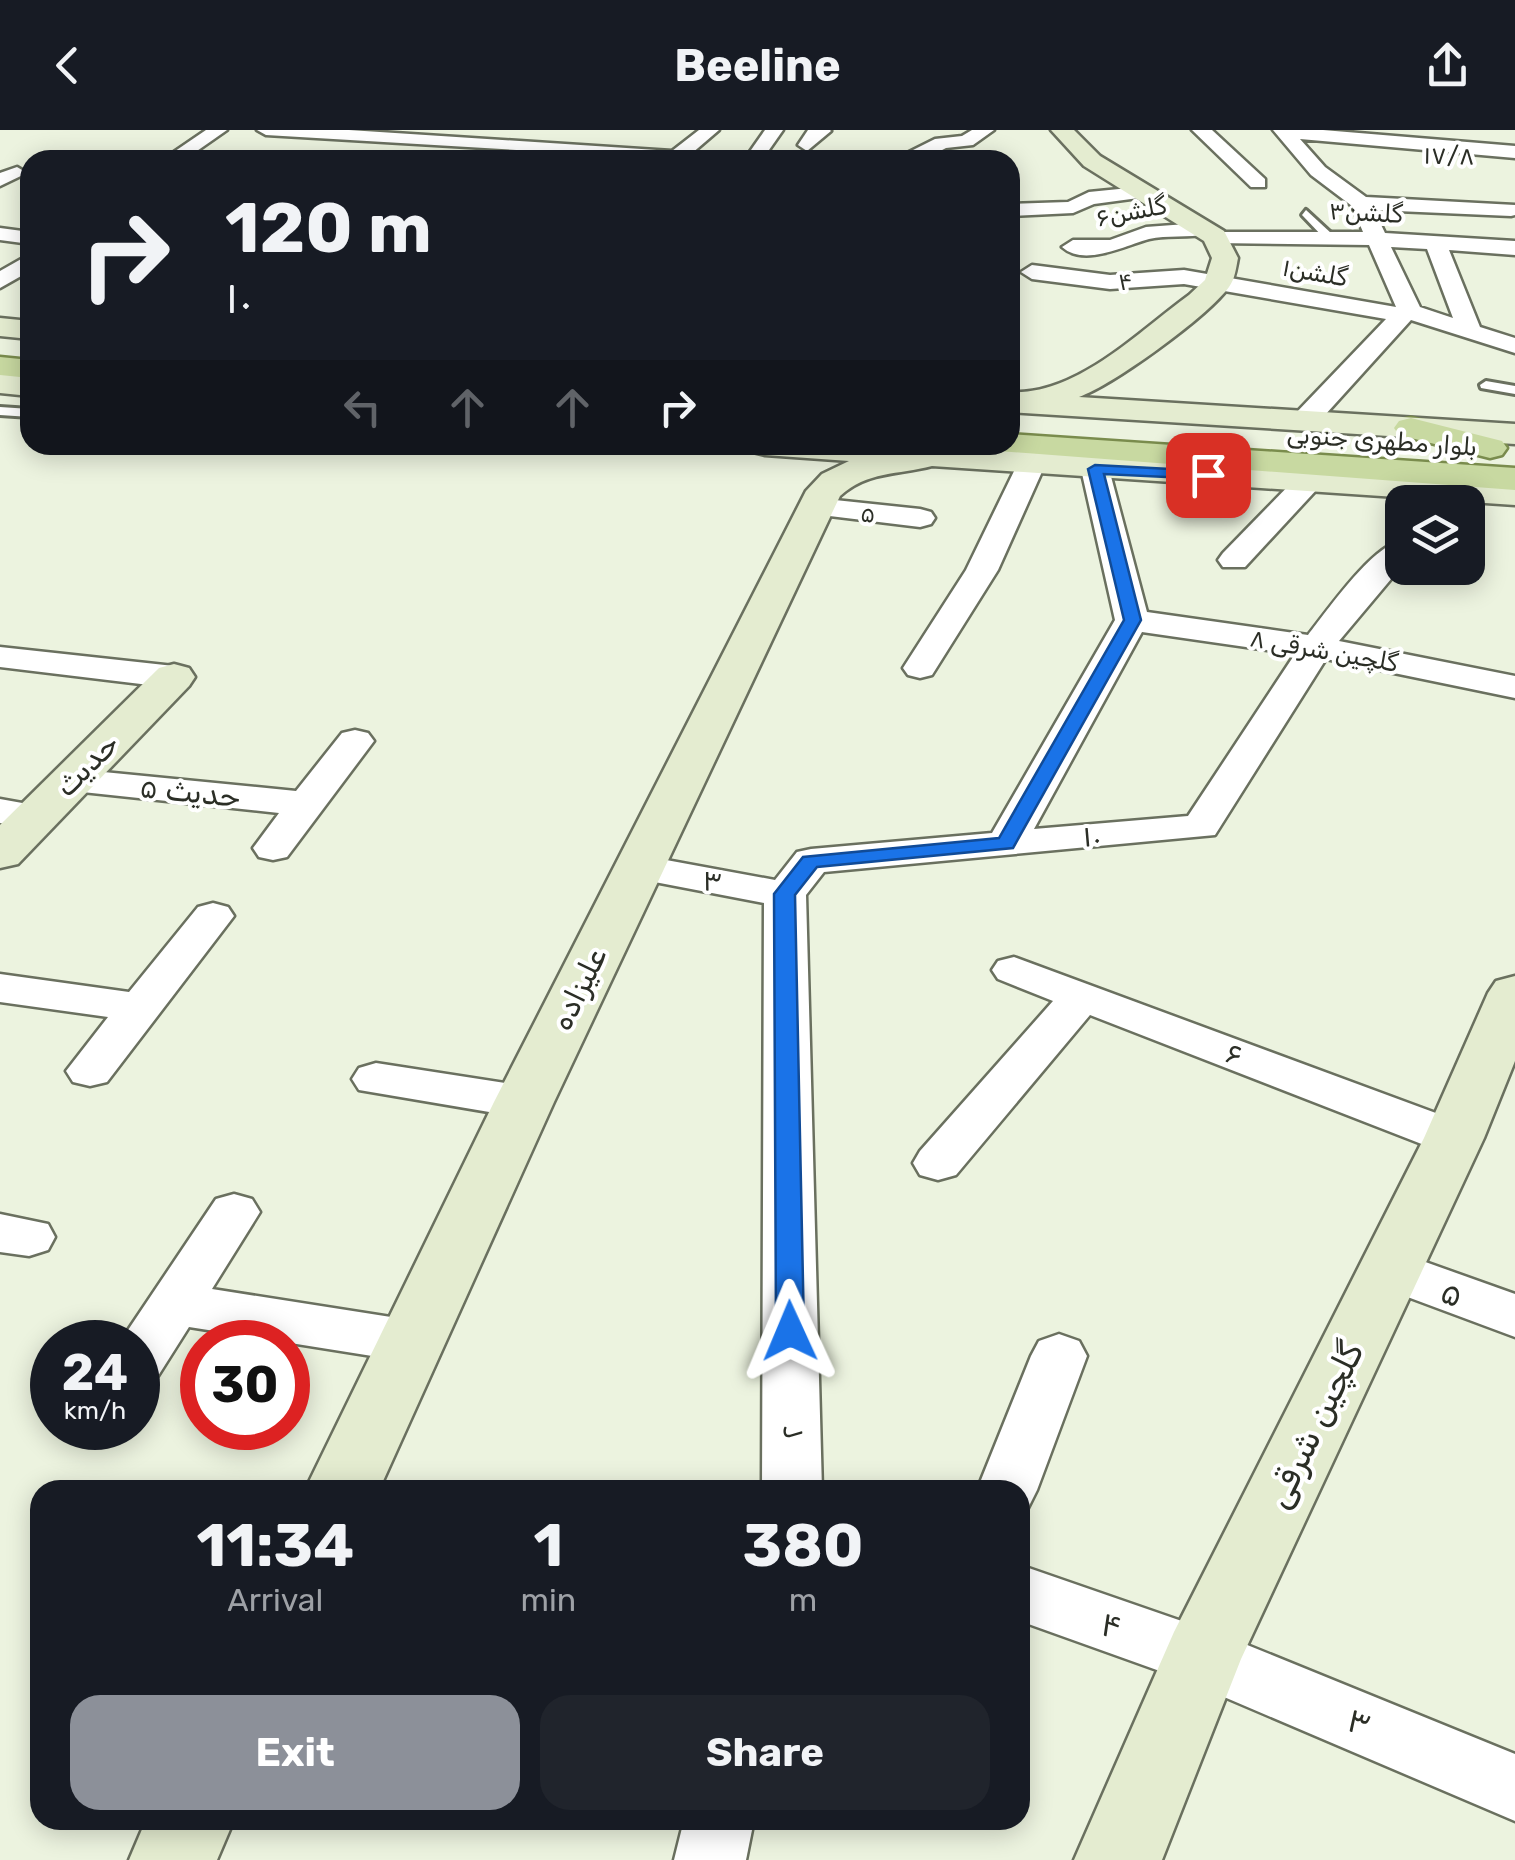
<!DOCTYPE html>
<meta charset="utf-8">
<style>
:root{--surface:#171b24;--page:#20242c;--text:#f1f3f6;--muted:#9ea1a6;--accent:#8c9099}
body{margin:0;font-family:Rubik,Vazirmatn,sans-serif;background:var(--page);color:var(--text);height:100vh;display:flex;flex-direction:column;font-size:38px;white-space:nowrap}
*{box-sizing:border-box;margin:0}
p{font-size:32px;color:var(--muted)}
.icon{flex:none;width:55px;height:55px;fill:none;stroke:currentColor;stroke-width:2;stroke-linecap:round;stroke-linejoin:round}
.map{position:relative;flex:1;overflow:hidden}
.panel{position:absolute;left:30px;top:1350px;width:1000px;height:350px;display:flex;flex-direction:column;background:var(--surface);border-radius:30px;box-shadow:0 5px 25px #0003}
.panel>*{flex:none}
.guide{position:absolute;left:20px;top:20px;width:1000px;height:305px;border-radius:30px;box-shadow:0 5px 25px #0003;background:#171b24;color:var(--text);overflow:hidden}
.fabs{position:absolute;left:1385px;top:355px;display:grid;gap:20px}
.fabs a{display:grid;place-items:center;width:100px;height:100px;border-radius:20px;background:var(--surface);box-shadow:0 5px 25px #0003;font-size:50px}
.speed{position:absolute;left:30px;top:1190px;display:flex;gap:20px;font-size:50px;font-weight:700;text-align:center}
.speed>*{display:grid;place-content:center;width:130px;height:130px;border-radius:50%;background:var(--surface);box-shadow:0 5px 25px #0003;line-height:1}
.speed small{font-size:25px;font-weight:400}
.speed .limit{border:15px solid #d22;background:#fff;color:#111}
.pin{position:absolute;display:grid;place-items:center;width:85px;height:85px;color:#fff;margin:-42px;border-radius:20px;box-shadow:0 5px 15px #0006}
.me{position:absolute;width:110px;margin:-55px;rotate:359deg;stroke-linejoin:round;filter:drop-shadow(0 0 8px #0008)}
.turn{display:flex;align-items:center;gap:35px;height:210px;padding:0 40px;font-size:45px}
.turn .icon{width:130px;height:130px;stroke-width:2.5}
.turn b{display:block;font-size:70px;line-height:85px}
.lanes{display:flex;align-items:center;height:95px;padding:0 40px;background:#0003;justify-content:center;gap:50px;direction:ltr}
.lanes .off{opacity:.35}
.eta{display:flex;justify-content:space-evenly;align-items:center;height:170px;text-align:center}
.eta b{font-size:60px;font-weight:700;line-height:70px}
.button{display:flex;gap:20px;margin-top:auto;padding:20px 40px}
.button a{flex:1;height:115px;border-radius:30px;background:var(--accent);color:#fff;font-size:40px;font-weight:700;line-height:115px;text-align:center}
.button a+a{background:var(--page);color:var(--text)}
header{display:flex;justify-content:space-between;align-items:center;height:130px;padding:0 40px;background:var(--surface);font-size:45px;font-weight:700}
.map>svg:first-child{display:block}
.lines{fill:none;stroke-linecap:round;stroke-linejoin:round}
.lane-casing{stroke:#6a705f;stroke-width:6}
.street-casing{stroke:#6a705f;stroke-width:5}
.secondary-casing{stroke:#6a705f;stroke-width:5}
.primary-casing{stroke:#7a8c4d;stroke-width:5}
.path{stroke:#85897c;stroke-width:4;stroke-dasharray:1 4;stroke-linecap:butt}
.lane{fill:#fff;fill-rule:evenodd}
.street{fill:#fff;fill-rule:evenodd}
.secondary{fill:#e4ecd0;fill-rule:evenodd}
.primary{fill:#c8d9a1;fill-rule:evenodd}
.route{fill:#1a73e8;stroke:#114b97;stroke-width:2.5}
.labels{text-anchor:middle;stroke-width:8;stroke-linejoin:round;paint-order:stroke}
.far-street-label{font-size:25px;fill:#2b2e26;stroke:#fff}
.street-label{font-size:30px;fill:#2b2e26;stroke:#fff}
.near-street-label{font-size:35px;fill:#2b2e26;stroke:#fff}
</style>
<header><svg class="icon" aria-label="back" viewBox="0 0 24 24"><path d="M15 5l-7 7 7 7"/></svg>Beeline<svg class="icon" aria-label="share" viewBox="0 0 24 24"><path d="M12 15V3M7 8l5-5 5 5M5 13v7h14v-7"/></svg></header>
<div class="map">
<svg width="1515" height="1730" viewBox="0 0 1515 1730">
<rect width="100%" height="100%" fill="#ecf3df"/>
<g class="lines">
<g class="lane-casing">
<g id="lane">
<polygon points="1306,80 1332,104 1332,108 1324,108 1302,85"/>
<polygon points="1486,251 1515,256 1515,264 1481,258 1480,255"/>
<polygon points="0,277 30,279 30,287 0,285"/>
</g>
</g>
<g class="street-casing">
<g id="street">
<polygon points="206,0 227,0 184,30 162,30"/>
<polygon points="257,0 349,0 672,21 699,0 719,0 684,30 266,5"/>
<polygon points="765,0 783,0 762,30 744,30"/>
<polygon points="808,0 830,0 831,1 807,21 798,15"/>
<polygon points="972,0 994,0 973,15 946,18 923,30 839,30 848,24 901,26 935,9 962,6"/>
<polygon points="1192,0 1212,0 1265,49 1265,57 1251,57"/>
<path d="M1273,0h50l192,16v12l-215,-19 25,28 41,30 149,8v10l-4,1 -137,-6 11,23 130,8v14l-66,-5 31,77 35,11v15l-104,-33 -96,106h-20l-4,-6 4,-6 91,-95 -202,-35 -74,5 -78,-10 -11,-7 11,-7 78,10 74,-5 212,37 -27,-62 -154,-2 -8,-1v-8c-19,4 -40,1 -58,5 -25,7 -65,28 -87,8l11,-7h37l36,-13 54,-4 7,2 1,7h155l-11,-26 -41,-31zM1391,117l36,2 26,69 -33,-11z"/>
<polygon points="17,37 27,43 0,56 0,43"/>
<polygon points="1139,57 1149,63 1146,67 1094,74 1073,83 1010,86 1010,74 1068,72 1089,62"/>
<polygon points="0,98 30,102 30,114 0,110"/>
<polygon points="30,124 30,141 0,158 0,141"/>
<polygon points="1031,326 1041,329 1045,335 998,440 932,545 920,548 908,545 903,538 966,440 1017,335 1021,329"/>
<path d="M1095,330l10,3 4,6 38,143 161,23c20,-25 63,-88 94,-95v26l-63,75 176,35v22l-189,-39 -111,176 -391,37 -18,23 16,595h-60l2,-587 -125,-24 -15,-3 -6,-9 6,-9 15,-3 136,25 22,-28 14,-3 181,-16 123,-213 -34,-151 4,-6zM1142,502l153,22 -107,162 -154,13z"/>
<polygon points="1310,341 1320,344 1324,350 1320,356 1245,437 1223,437 1218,430 1223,423 1300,344"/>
<polygon points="816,368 920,379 931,382 935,388 931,394 920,397 805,383 801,377 805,371"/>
<polygon points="0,517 174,536 186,540 192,547 186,554 174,558 0,537"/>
<polygon points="355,600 368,603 374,611 287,727 273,730 259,727 253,718 279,683 73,661 59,658 54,650 59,642 73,639 296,661 342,603"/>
<polygon points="0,669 50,678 56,686 50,694 36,698 0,693"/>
<polygon points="213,773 228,777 234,786 107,952 90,956 73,952 66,941 108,887 0,872 0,844 129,862 198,777"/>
<polygon points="1014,827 1471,996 1479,1008 1471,1020 1454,1025 1437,1020 1090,885 956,1045 938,1050 920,1045 913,1033 920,1021 1053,871 998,849 992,840 998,831"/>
<polygon points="376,933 524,956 541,961 548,972 541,983 524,988 359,960 352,949 359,938"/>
<polygon points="234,1064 252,1069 260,1082 212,1159 410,1190 430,1196 438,1211 430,1226 410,1232 189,1197 158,1246 138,1253 138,1212 120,1212 216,1069"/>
<polygon points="0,1084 48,1094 55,1107 48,1120 29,1126 0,1122"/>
<polygon points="1389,1119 1515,1164 1515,1207 1370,1153 1362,1139 1370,1125"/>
<polygon points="1059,1204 1079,1211 1087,1226 1037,1360 1028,1378 1020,1381 1020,1360 977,1360 1031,1226 1039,1211"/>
<polygon points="1020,1435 1225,1506 1515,1624 1515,1691 1182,1549 1020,1491"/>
<polygon points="684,1690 754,1690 746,1730 674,1730"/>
</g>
</g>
<g class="secondary-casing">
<g id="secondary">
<path d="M1051,0h23l26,26 124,75 14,27c-2,10 -3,21 -9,29 -22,30 -116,98 -150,110l436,27v20l-505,-32v-20c66,4 128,-60 179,-97l16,-15 7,-22 -8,-17 -120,-75z"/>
<polygon points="0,188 30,191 30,209 0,206"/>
<polygon points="0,243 30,246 30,266 0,263"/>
<path d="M748,315h175l592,38v22l-583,-39c-34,9 -65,5 -92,30l-286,606 -175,388h-74l189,-388 312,-611 16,-17 27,-13 -84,-6 -12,-3z"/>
<polygon points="174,534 189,538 195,547 189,556 18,734 0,738 0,695 159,538"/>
<polygon points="1515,846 1515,931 1484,1008 1241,1529 1162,1730 1074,1730 1174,1502 1424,1008 1488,863 1496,851"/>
<polygon points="146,1690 234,1690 217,1730 129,1730"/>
</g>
</g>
<g class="primary-casing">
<g id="primary">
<polygon points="0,227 30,230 30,248 0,245"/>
<polygon points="1411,288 1502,311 1507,318 1502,325 1490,328 1399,305 1394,298 1399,291"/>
<polygon points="1010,304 1515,338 1515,360 998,321 994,315 1010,315"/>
</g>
</g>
<polyline class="path" points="652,317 694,319 696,315"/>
<use href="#lane" class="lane"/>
<use href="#street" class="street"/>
<use href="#secondary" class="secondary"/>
<use href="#primary" class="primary"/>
</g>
<polygon class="route" points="1095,335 1208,341 1215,345 1208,349 1104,344 1141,490 1013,718 817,737 795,765 804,1201 800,1209 790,1212 780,1209 776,1201 774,764 803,727 999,708 1124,490 1088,339"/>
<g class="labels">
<g class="far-street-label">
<text transform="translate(1449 25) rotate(1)" y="9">۱۷/۸</text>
<text transform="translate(1131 81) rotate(-11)" y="9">گلشن۶</text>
<text transform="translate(1366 82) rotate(3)" y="9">گلشن۳</text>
<text transform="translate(1315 142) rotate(10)" y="9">گلشن۱</text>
<text transform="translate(1125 151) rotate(-1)" y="9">۴</text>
<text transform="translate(1382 310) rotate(4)" y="9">بلوار مطهری جنوبی</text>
<text transform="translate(868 383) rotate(6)" y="9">۵</text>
<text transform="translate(1324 520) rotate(10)" y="9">۸ گلچین شرقی</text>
</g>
<g class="street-label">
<text transform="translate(87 635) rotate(-45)" y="10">حدیث</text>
<text transform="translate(190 662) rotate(6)" y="10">حدیث ۵</text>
<text transform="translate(1092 706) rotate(-5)" y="10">۱۰</text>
<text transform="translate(712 751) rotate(10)" y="10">۳</text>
<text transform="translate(579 859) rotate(-64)" y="10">علیزاده</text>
<text transform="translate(1234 924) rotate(21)" y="10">۶</text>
<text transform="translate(792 1302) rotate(-91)" y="10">۲</text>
</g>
<g class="near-street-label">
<text transform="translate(1452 1163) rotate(21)" y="12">۵</text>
<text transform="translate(1314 1295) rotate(-64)" y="12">گلچین شرقی</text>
<text transform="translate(1111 1495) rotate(19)" y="12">۴</text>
<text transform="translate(1359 1592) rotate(23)" y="12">۳</text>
</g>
</g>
</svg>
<div class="fabs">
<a><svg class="icon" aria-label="layers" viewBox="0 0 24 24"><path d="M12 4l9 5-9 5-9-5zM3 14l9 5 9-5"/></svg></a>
</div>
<div class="speed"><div>24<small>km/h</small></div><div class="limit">30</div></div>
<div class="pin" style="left:1208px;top:345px;background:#d93025"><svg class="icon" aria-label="arrive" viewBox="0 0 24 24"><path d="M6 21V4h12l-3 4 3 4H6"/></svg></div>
<svg class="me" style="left:790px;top:1201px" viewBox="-20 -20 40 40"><path d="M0-17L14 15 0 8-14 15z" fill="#1a73e8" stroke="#fff" stroke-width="4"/></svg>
<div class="guide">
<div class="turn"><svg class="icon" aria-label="right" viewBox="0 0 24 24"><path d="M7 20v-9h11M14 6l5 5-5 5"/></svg><div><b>120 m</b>۱۰</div></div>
<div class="lanes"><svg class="icon off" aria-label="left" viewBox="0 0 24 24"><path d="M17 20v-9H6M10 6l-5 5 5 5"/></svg><svg class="icon off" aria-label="ahead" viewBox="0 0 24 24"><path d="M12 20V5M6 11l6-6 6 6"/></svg><svg class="icon off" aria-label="ahead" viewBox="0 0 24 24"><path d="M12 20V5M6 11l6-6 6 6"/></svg><svg class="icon" aria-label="right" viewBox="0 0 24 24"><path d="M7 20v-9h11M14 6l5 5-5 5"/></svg></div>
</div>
<section class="panel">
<div class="eta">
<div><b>11:34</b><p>Arrival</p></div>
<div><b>1</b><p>min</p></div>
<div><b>380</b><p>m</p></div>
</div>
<div class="button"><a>Exit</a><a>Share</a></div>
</section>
</div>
